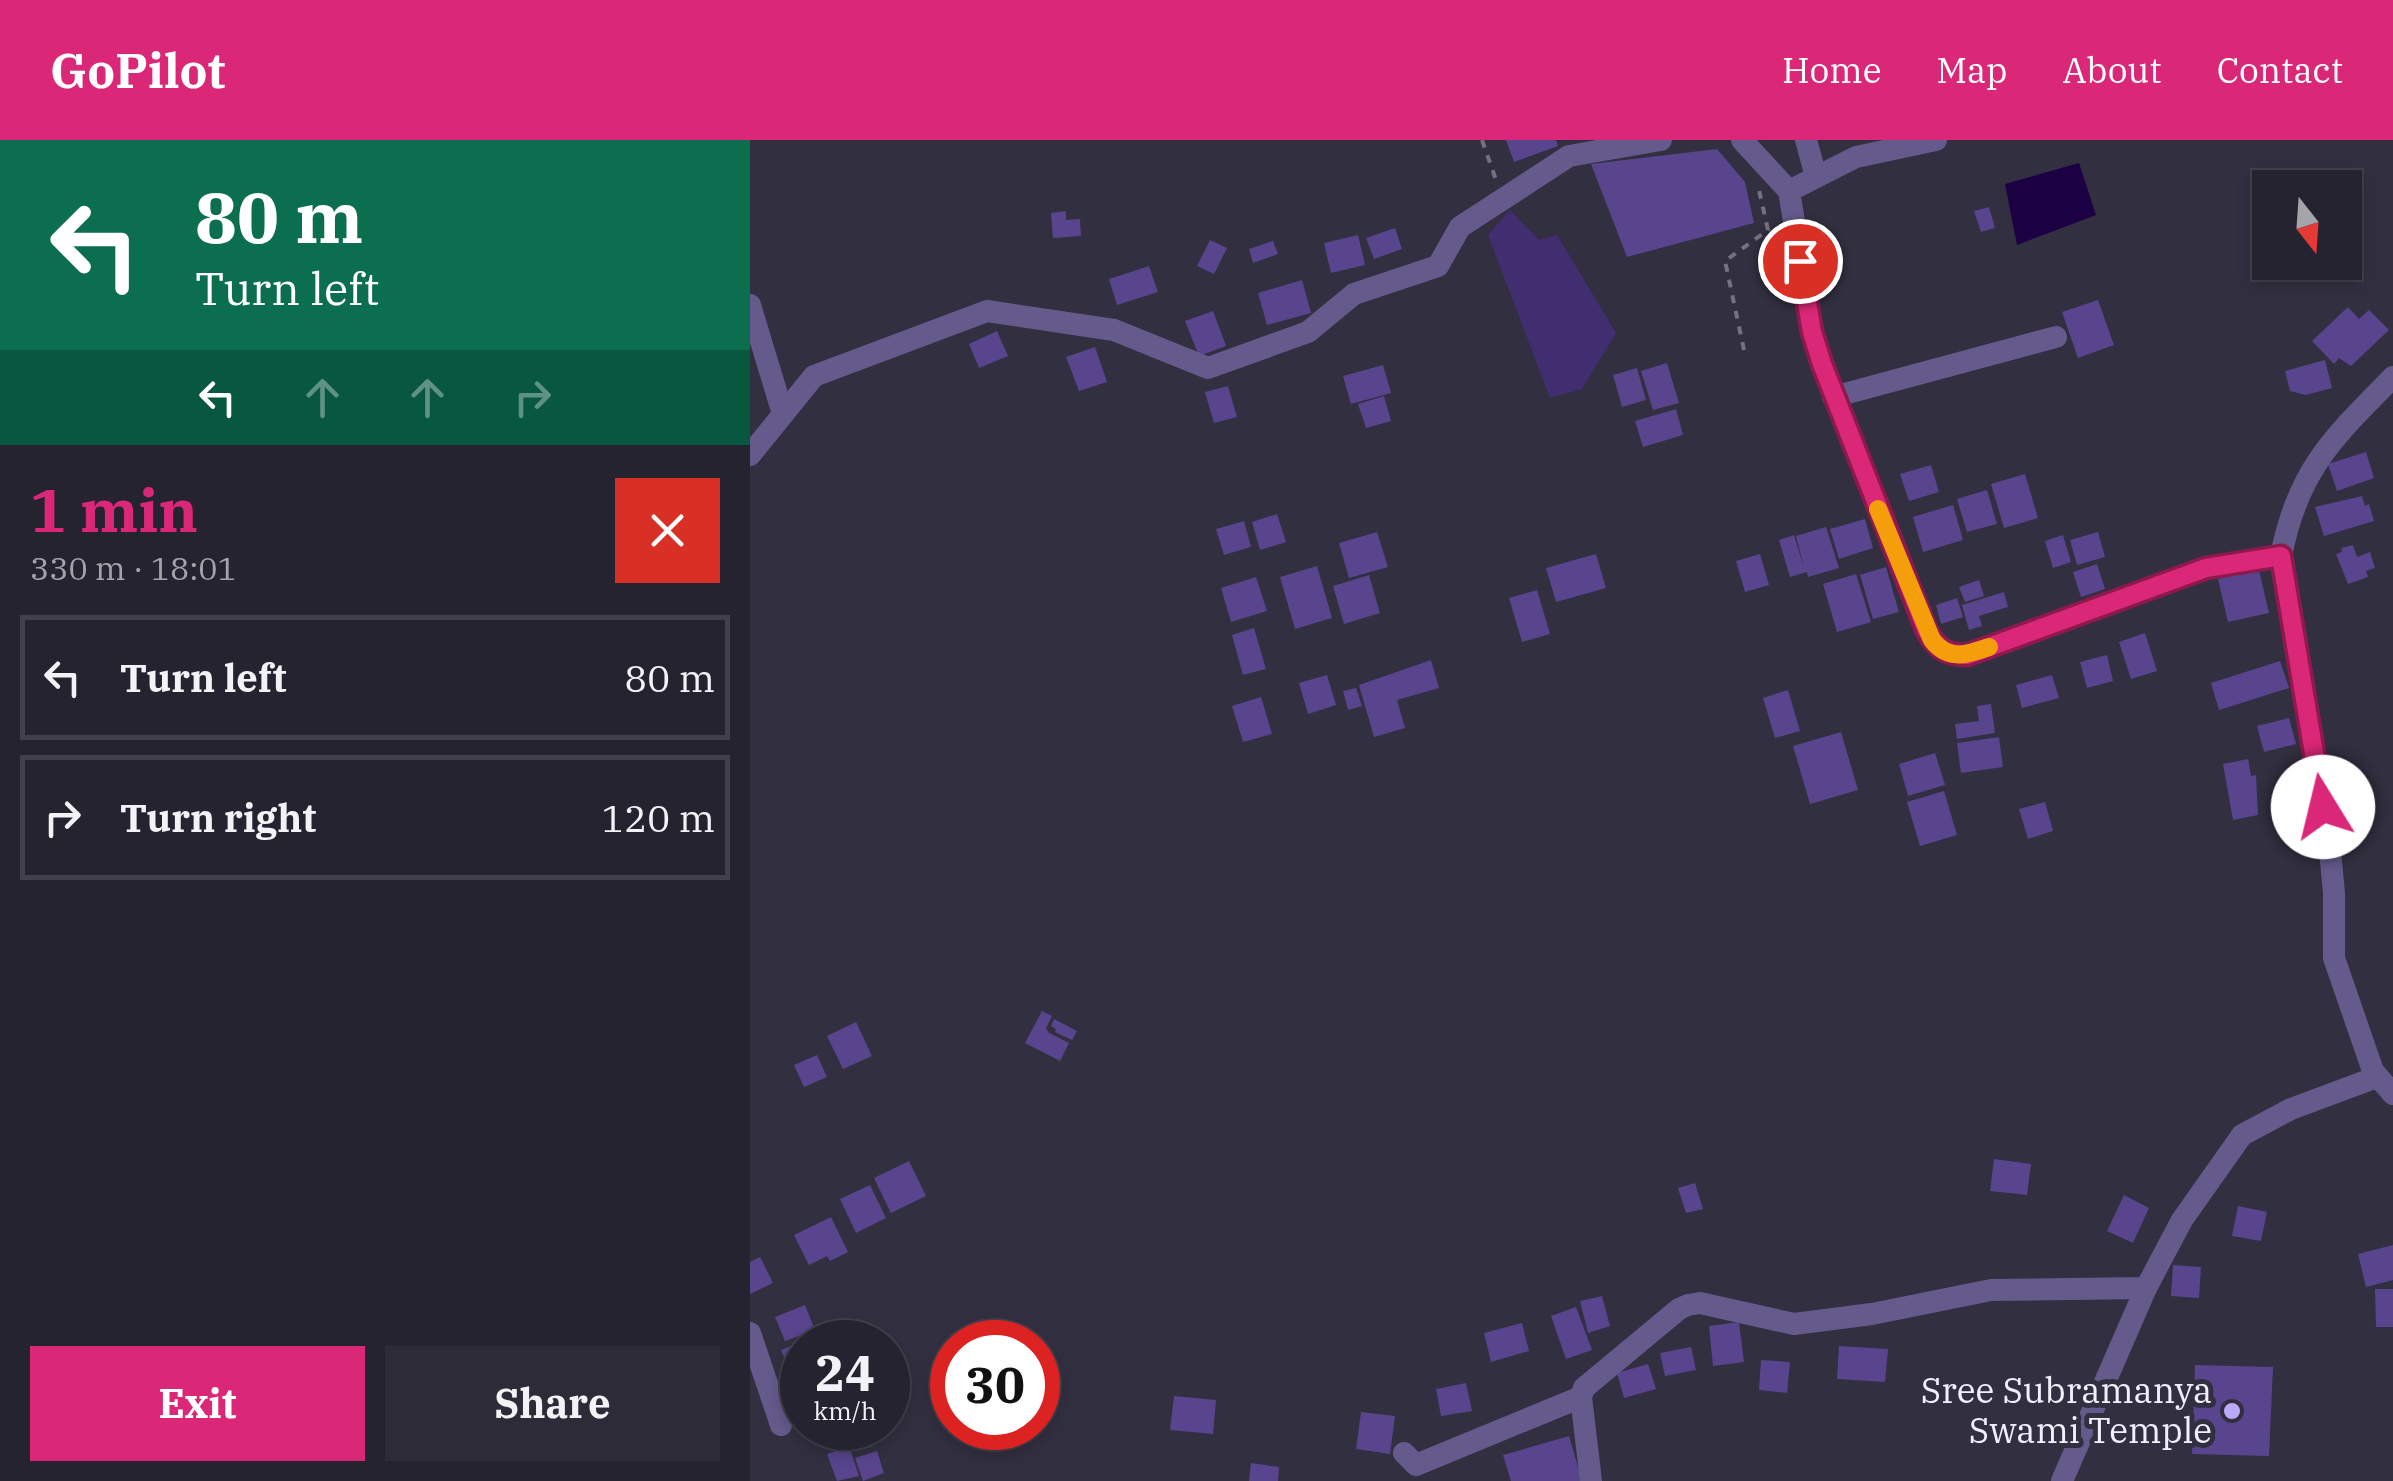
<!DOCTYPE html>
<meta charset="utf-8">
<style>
:root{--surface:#262330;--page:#2e2b38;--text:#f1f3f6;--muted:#a4a4ab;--line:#42404c;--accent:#db2777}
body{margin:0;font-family:"IBM Plex Serif",serif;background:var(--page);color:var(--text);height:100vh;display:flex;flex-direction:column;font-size:38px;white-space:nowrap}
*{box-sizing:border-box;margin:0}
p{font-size:32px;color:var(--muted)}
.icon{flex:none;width:55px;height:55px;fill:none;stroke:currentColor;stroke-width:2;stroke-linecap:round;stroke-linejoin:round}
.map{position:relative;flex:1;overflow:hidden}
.panel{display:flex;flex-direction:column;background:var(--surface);width:750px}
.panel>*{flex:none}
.banner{background:#0b6e4f;color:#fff;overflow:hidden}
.needle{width:65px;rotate:163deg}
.buttons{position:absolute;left:1502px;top:30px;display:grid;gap:20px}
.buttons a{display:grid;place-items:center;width:110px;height:110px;border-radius:0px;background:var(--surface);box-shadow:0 5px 15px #0003,0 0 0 2px var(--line);font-size:50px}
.speed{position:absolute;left:30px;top:1180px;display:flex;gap:20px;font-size:50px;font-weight:700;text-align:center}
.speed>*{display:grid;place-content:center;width:130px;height:130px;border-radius:50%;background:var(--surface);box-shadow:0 5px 15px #0003,0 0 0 2px var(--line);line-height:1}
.speed small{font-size:25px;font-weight:400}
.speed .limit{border:15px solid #d22;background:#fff;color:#111}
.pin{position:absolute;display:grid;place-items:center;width:85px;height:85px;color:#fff;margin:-42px;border:5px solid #fff;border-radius:50%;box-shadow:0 2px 10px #0007}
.me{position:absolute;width:110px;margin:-55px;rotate:351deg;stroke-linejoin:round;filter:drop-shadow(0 0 8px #0008)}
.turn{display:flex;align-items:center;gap:35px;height:210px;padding:0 30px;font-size:45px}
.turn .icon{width:130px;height:130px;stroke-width:2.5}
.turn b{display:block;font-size:70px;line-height:85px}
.lanes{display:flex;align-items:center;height:95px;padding:0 30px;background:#0003;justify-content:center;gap:50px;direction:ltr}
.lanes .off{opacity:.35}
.round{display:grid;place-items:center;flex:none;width:105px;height:105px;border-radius:0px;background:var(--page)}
.overview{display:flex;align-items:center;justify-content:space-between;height:170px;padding:0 30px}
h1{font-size:60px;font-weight:800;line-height:75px;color:var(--accent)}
.primary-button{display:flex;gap:20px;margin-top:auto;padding:20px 30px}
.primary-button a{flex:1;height:115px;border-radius:0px;background:var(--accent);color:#fff;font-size:40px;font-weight:800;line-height:115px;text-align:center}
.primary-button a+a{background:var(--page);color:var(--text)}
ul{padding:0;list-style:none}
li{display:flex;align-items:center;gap:30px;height:125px;margin:0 20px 15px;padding:0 10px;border:5px solid var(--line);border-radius:0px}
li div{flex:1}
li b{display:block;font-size:38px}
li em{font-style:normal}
header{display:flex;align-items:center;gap:60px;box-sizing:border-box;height:140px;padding:0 50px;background:var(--accent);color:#fff}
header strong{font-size:48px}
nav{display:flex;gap:55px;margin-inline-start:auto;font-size:35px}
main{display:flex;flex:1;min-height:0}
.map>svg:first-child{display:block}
.green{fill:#402e70}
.water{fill:#1c0044}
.building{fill:#58458e}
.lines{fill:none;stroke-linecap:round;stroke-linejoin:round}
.path{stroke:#747281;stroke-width:4;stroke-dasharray:8 8;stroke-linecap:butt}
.street{stroke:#645a8c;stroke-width:22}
.route-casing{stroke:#8e194d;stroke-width:25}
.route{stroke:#db2777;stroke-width:18}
.slow{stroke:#f59e0b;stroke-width:18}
.poi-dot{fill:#baaaf7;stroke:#322f40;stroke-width:4}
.labels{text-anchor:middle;stroke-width:10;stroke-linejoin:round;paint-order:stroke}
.poi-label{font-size:35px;fill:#f1f0fb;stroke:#322f40;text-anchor:end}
</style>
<header>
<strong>GoPilot</strong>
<nav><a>Home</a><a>Map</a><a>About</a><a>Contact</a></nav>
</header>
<main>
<section class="panel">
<div class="banner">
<div class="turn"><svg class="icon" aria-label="left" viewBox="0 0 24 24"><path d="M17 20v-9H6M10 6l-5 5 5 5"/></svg><div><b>80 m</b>Turn left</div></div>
<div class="lanes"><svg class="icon" aria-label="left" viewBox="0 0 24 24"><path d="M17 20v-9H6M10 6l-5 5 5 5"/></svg><svg class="icon off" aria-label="ahead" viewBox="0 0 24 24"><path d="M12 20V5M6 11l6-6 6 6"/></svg><svg class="icon off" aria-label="ahead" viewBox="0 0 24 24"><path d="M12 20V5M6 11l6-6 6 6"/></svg><svg class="icon off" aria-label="right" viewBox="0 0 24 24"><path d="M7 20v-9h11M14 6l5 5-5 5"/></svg></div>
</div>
<div class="overview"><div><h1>1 min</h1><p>330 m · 18:01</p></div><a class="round" style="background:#d93025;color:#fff"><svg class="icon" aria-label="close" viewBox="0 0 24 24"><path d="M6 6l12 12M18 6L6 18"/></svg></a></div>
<ul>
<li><svg class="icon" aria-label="left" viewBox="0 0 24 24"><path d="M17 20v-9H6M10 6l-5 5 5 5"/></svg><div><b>Turn left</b></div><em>80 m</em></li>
<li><svg class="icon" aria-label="right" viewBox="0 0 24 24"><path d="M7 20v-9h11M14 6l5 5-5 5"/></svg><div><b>Turn right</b></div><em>120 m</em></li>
</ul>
<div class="primary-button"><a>Exit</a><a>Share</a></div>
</section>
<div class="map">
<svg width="1643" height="1341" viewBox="0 0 1643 1341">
<rect width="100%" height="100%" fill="#322f40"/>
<polygon class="green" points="760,70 789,100 807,95 866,193 832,249 800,258 738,95"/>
<polygon class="water" points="1329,23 1346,75 1267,105 1255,44"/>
<g class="building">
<polygon points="756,0 806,0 808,6 764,22"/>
<polygon points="967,9 995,42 1004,83 877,117 841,24"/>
<polygon points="1239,67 1245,88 1231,92 1224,71"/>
<polygon points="316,71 316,80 330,79 331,96 303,98 301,73"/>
<polygon points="645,88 652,109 624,119 616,98"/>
<polygon points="608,95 615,125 581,133 574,103"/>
<polygon points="460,100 477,108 464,134 447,126"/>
<polygon points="523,101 528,114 503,123 499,109"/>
<polygon points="399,126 408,152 367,165 359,139"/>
<polygon points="552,140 561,173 517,185 508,153"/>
<polygon points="1348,160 1364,205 1328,218 1312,172"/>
<polygon points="1598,167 1609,179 1619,170 1639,190 1601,226 1589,218 1584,224 1562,201"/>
<polygon points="463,171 476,206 449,216 435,181"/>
<polygon points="247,191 258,216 229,228 219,204"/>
<polygon points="345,207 357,242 329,251 316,217"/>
<polygon points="1575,220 1582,248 1556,255 1540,251 1535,231"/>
<polygon points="917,223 929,263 903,270 891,231"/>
<polygon points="633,225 641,253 601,264 593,236"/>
<polygon points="887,228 896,260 872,267 863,235"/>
<polygon points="478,246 487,277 464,283 455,252"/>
<polygon points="634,256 641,281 616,288 608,264"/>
<polygon points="926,269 933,295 893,307 885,281"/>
<polygon points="1616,312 1624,338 1587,351 1578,324"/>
<polygon points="1181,325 1189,352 1159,361 1150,334"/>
<polygon points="1275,334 1288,378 1254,388 1241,344"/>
<polygon points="1237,350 1247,384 1217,392 1207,359"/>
<polygon points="1612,356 1615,366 1619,364 1624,381 1574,396 1565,367"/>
<polygon points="1203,365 1213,400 1173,412 1163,377"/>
<polygon points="527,374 536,402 510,410 502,382"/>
<polygon points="1115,379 1123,408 1089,419 1080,389"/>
<polygon points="494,381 501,407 474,415 466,389"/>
<polygon points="1076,387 1089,428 1058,437 1057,432 1040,437 1029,400 1044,395 1054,428 1046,396"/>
<polygon points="627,392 638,427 599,438 589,403"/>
<polygon points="1348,392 1355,417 1327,425 1320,400"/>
<polygon points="1313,395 1321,422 1303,428 1295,401"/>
<polygon points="1603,405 1607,417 1620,412 1625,428 1616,431 1618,437 1598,444 1586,414 1592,412 1591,408"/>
<polygon points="846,414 856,448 806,462 796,428"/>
<polygon points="1010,414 1019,445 995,452 986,421"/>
<polygon points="1347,424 1355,449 1331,457 1323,432"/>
<polygon points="567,426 582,478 545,489 530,437"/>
<polygon points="1136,427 1149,472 1123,479 1110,435"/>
<polygon points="1509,430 1519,473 1478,482 1468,439"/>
<polygon points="1106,434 1121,482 1087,492 1073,444"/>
<polygon points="619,435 630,473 594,484 583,446"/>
<polygon points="506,437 517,471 481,482 471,448"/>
<polygon points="1229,440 1234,456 1215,462 1209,447"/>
<polygon points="787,450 800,494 772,502 759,458"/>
<polygon points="1254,452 1258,467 1229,476 1232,486 1219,490 1212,465"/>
<polygon points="1207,458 1213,477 1191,484 1186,465"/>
<polygon points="504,488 516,529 493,535 482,495"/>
<polygon points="1395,493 1407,531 1381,539 1369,502"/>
<polygon points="1357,515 1363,541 1337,548 1330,522"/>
<polygon points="681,520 689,548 647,560 655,588 624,597 609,545"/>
<polygon points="1530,521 1539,548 1469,570 1461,543"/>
<polygon points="577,535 586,565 558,574 549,543"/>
<polygon points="1302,535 1309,558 1272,568 1266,545"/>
<polygon points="606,548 612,566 598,570 593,551"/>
<polygon points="1038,550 1050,591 1025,598 1013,558"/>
<polygon points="511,557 522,594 493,602 482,566"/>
<polygon points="1241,564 1245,593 1207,599 1205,584 1229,581 1227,566"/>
<polygon points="1539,578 1546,604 1514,612 1507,586"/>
<polygon points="1091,592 1108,650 1060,664 1043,606"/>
<polygon points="1249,597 1253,627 1211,633 1207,603"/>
<polygon points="1185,613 1195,645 1158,656 1149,624"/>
<polygon points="1498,619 1501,636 1506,635 1508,675 1483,680 1473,624"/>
<polygon points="1194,651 1207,695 1170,706 1157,662"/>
<polygon points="1295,662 1303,691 1278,699 1269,669"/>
<polygon points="292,871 302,876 296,888 299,893 319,903 310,921 275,903"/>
<polygon points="304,879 327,891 322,900 305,892 306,889 301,886"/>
<polygon points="106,882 122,916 93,929 77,896"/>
<polygon points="67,915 77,937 54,947 44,925"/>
<polygon points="1244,1019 1281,1024 1277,1055 1240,1051"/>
<polygon points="159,1021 176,1056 141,1073 124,1038"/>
<polygon points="945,1043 953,1069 936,1073 928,1048"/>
<polygon points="120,1045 136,1078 106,1093 90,1059"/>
<polygon points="1374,1055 1399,1068 1383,1103 1357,1091"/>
<polygon points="1488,1066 1517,1072 1511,1101 1482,1096"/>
<polygon points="81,1077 98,1112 80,1121 77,1116 59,1125 44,1095"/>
<polygon points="1643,1105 1643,1140 1616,1147 1608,1114"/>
<polygon points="10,1117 23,1143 0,1154 0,1122"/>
<polygon points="1423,1125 1451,1127 1449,1158 1421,1156"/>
<polygon points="1625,1149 1643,1149 1643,1187 1626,1187"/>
<polygon points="852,1156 860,1186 838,1193 830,1161"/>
<polygon points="55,1165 65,1190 35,1201 25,1177"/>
<polygon points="826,1167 842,1210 816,1219 801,1176"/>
<polygon points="989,1182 994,1222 963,1226 959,1186"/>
<polygon points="772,1183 779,1211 741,1222 734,1193"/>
<polygon points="66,1196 68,1202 52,1202 52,1250 48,1252 31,1210"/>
<polygon points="1089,1206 1138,1209 1135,1242 1087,1239"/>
<polygon points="941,1207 946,1230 915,1236 910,1213"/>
<polygon points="1011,1220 1040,1222 1037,1253 1009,1250"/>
<polygon points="898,1224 906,1249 874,1258 867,1233"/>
<polygon points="1445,1225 1523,1227 1519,1316 1442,1314"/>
<polygon points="716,1243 722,1271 691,1276 686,1249"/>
<polygon points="424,1256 466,1260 463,1294 420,1290"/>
<polygon points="611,1272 645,1276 640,1314 606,1309"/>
<polygon points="819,1296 832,1341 761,1341 753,1315"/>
<polygon points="99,1306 109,1336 87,1341 77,1314"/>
<polygon points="127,1311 134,1333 113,1341 105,1318"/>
<polygon points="501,1323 529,1327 528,1341 499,1341"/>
</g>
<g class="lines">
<g class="path">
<polyline points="732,0 746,40"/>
<polyline points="994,210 975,121 1018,90 1009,50"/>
</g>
<g class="street">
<polyline points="992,0 1039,51"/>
<polyline points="1056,0 1066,37"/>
<path d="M1186,0l-80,17 -67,34 23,140 10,34 104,264c10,19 19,26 41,26l239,-87 75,-12"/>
<polyline points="0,165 33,274"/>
<path d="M1643,237c-59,60 -95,92 -112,179l48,284 5,53v65l39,113 20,23"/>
<polyline points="1083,257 1306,197"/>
<polyline points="0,315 64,236 237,171 364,190 458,228 558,192 604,154 688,126 710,87 819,16 911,0"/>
<polyline points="0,1193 31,1285"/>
<polyline points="654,1313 666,1325 831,1257"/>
<polyline points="841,1341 831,1257 834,1248 929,1169 938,1165 950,1163 1044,1184 1122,1174 1241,1150 1396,1148 1432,1080 1492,995 1541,969 1627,937"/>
<polyline points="1312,1341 1396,1148"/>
</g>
</g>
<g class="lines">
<g class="route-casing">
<path id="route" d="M1050,121l12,71 10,32 104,265c10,19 19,26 41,26l239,-87 75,-12 42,251"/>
</g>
<use href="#route" class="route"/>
<path class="slow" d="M1128,369l54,131c16,21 35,15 57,7"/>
</g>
<circle class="poi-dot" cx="1482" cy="1271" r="10"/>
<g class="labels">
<g class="poi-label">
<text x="1462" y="1263">Sree Subramanya<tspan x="1462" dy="40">Swami Temple</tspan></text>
</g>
</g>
</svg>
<div class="buttons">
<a><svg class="needle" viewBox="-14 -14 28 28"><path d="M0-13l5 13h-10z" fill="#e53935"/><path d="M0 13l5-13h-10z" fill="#a4a4ab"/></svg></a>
</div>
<div class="speed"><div>24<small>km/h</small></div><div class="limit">30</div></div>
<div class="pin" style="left:1050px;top:121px;background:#d93025"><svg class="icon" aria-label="arrive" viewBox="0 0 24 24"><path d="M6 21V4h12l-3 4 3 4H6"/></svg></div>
<svg class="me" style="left:1573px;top:667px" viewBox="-20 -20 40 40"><circle r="19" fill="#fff"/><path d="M0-13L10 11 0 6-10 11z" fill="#db2777"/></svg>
</div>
</main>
